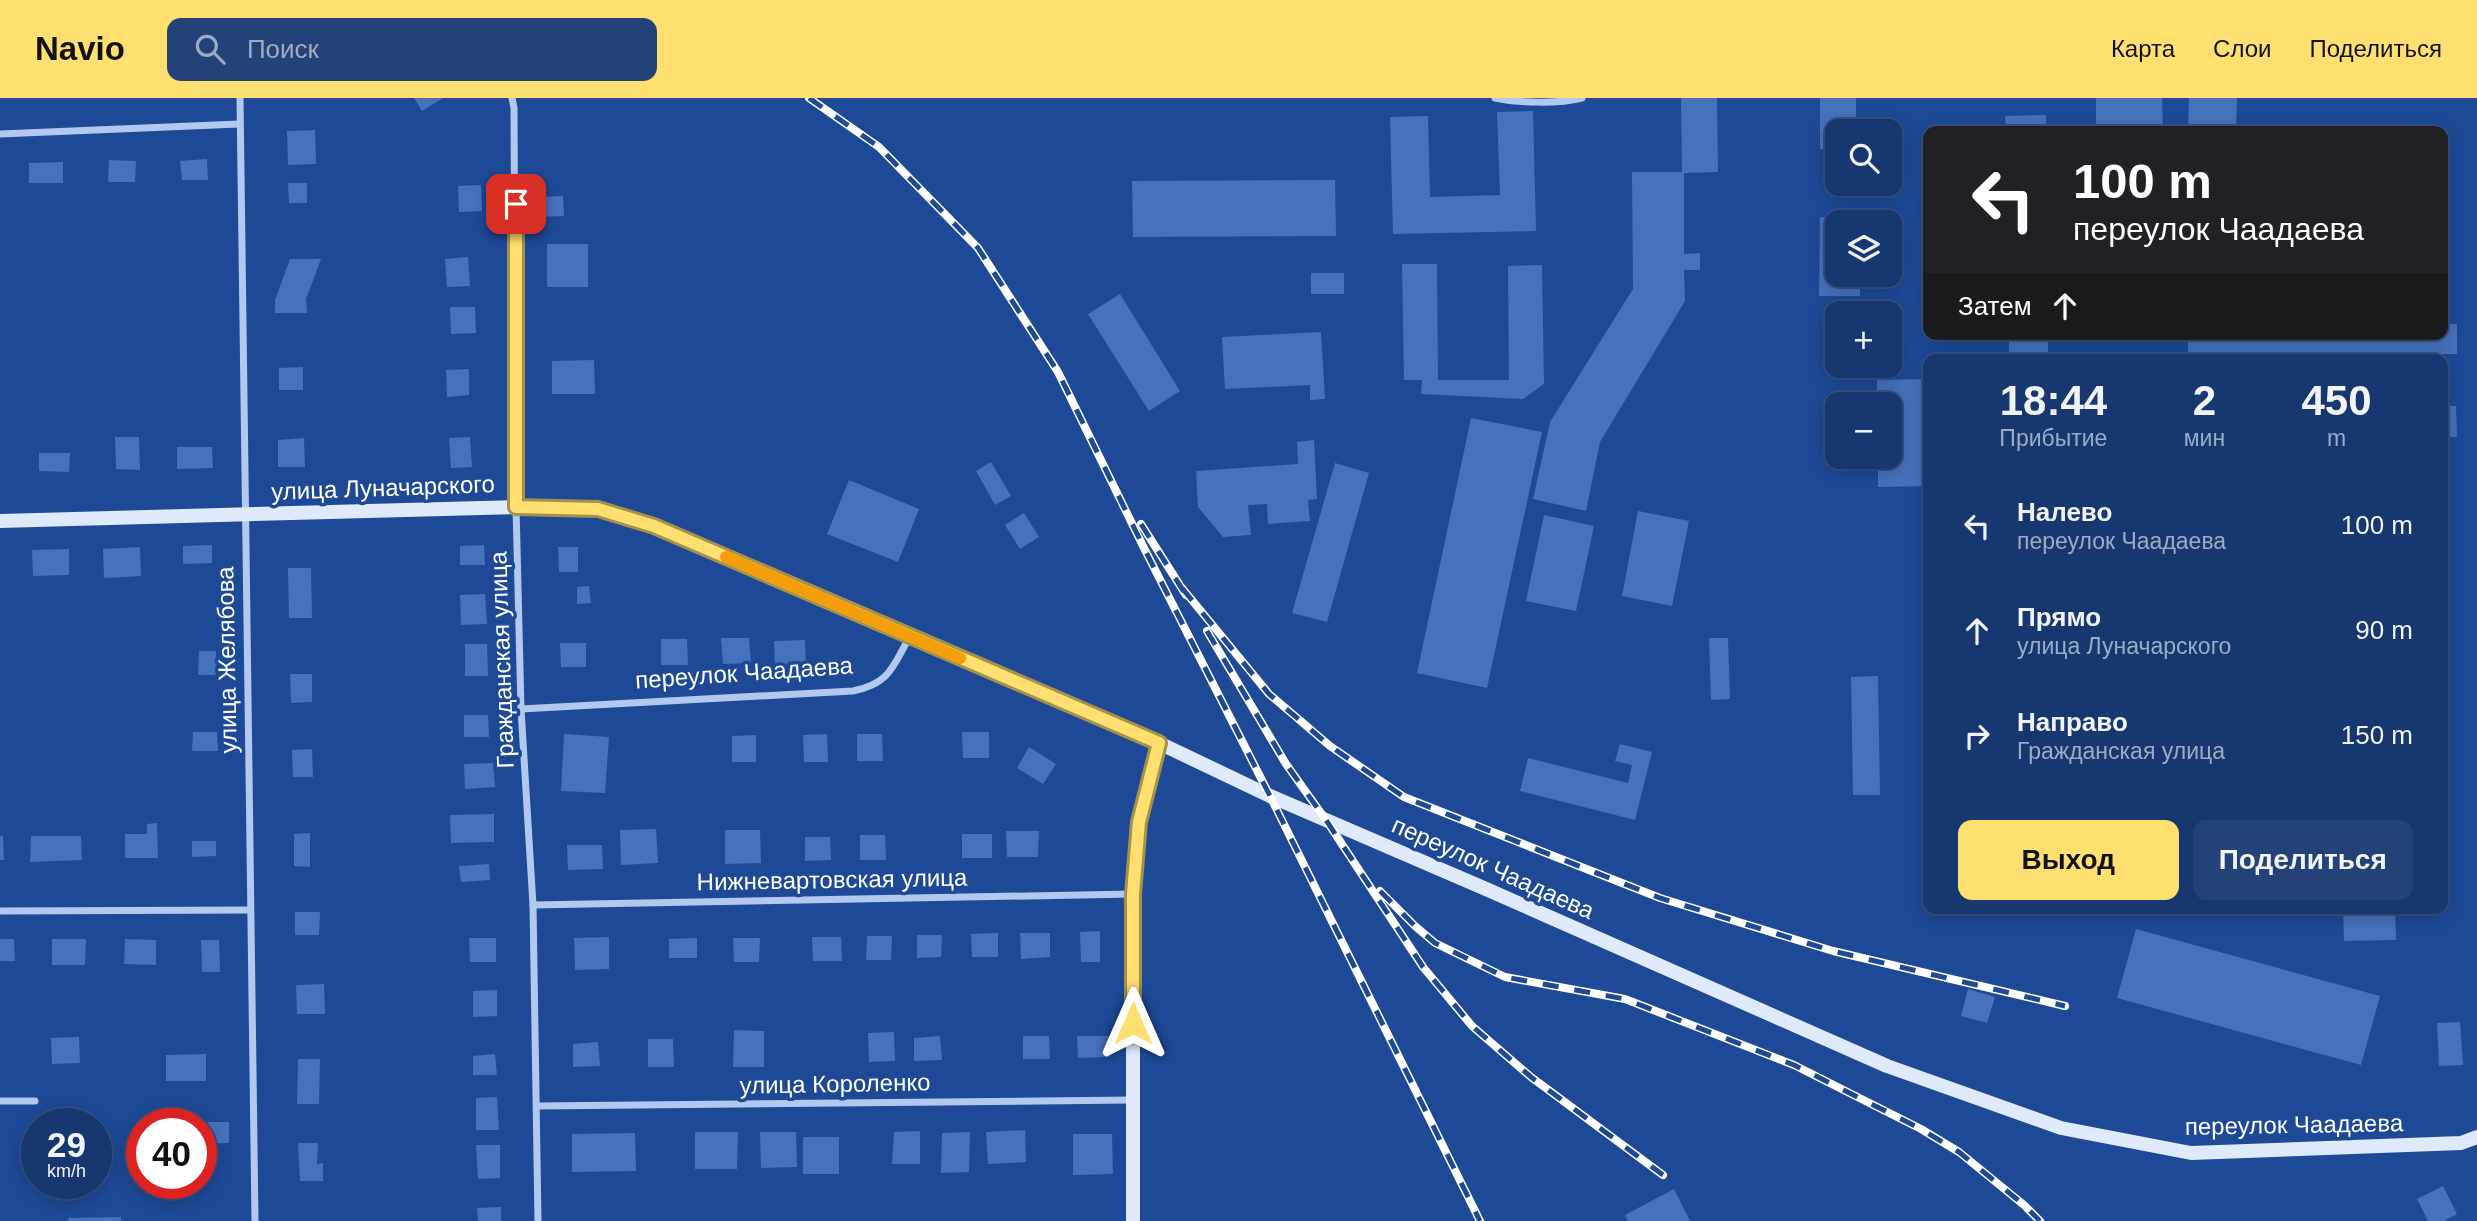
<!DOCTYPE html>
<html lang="ru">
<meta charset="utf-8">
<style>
:root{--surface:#163770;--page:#234278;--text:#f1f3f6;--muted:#9eacc3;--line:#355183;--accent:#fedf70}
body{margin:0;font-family:Arial,sans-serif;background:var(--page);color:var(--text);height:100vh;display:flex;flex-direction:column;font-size:26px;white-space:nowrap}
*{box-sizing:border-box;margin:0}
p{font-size:23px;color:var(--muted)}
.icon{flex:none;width:38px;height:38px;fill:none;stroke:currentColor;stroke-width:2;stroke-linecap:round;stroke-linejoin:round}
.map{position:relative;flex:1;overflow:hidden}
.sheet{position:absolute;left:1923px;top:256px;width:525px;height:560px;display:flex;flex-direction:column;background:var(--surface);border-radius:14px;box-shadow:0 4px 18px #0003,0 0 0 2px var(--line)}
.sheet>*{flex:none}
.top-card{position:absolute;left:1923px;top:28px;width:525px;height:214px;border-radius:14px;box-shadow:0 4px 18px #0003,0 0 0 2px var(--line);background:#202124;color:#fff;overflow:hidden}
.buttons{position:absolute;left:1825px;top:21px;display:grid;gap:14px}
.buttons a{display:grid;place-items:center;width:77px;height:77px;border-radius:14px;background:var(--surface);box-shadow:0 4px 18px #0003,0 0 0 2px var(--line);font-size:35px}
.speed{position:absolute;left:21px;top:1010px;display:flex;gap:14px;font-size:35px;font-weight:700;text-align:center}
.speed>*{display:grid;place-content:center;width:91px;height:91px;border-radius:50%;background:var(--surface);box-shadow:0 4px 18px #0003,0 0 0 2px var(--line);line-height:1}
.speed small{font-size:18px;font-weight:400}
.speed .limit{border:10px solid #d22;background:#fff;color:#111}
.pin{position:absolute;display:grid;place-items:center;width:60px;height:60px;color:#fff;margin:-30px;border-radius:14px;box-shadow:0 4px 10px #0006}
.me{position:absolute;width:77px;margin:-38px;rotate:0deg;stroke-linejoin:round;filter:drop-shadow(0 0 5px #0008)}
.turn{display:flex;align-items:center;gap:24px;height:147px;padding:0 35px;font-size:32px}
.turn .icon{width:91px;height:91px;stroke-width:2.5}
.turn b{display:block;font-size:49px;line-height:60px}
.then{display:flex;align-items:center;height:66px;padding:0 35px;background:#0003;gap:14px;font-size:26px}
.eta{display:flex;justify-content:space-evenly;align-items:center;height:119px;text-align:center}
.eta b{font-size:42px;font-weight:700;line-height:49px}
.button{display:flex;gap:14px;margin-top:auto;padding:14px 35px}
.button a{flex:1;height:80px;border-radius:14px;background:var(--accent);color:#111;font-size:28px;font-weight:700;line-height:80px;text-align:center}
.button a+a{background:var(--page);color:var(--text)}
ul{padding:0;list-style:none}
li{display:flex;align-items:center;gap:21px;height:105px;padding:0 35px}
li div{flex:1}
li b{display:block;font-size:26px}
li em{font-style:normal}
header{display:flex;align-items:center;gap:42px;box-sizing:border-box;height:98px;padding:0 35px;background:var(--accent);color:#111}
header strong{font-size:33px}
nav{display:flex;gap:38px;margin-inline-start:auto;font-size:24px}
.search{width:490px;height:63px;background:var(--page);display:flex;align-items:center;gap:18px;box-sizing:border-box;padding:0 24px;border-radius:14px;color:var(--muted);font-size:26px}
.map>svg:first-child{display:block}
.building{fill:#4672bc}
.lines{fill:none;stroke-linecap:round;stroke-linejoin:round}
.street{stroke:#b1c9ef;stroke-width:7}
.secondary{stroke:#dee9fb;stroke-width:14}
.rail-casing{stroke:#fff;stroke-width:8}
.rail{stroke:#1d4996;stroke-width:5;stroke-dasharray:16;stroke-linecap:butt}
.route-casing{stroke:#a59149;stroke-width:18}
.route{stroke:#fedf70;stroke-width:12}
.slow{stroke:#f59e0b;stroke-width:12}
.labels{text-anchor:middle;stroke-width:7;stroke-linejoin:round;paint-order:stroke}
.street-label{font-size:24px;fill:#fff;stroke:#1d4996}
</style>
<header>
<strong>Navio</strong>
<div class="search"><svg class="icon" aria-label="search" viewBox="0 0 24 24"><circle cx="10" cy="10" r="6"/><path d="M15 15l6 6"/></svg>Поиск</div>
<nav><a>Карта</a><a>Слои</a><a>Поделиться</a></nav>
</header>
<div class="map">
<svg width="2477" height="1123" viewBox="0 0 2477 1123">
<rect width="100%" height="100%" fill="#1d4996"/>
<g class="building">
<polygon points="414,0 443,0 422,13"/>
<polygon points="1681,0 1717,0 1718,74 1684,75 1684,156 1700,155 1700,172 1684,172 1685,203 1600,344 1586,413 1533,401 1550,324 1633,191 1632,74 1682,74"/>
<polygon points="1820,0 1856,0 1856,33 1838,33 1838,51 1820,51"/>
<polygon points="2096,0 2162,0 2163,33 2096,33"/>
<polygon points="2189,0 2237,0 2236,33 2188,33"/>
<polygon points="1533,13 1536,133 1393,136 1390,19 1428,18 1430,99 1500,97 1497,14"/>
<polygon points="2046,17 2046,33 2006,33 2005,18"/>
<polygon points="315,32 316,66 288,67 287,33"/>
<polygon points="207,61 208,82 182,82 180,63"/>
<polygon points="109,62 136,63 135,84 108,84"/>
<polygon points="63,64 63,85 29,85 29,65"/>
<polygon points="1335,82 1336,138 1133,139 1132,83"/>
<polygon points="288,85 307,85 307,105 289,105"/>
<polygon points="481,87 482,113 459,114 458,88"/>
<polygon points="563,98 564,118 536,119 536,99"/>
<rect x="2443" y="108" width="5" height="51"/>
<polygon points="1820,119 1860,120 1860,124 1838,124 1838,177 1860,177 1860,198 1819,198"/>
<rect x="547" y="146" width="41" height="43"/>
<polygon points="468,159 470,188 447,189 445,161"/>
<polygon points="290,161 321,161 306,201 307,215 275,215 275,202"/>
<polygon points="1402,166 1437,166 1438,282 1509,282 1508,168 1542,167 1544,286 1523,301 1421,296 1422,282 1404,282"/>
<rect x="1311" y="175" width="33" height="21"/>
<polygon points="1120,196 1180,293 1149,313 1088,216"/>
<polygon points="450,209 475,209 476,235 451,236"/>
<polygon points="2443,226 2457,226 2457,256 2188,256 2188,236 2443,236"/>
<polygon points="1321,234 1325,301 1310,302 1310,287 1225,291 1222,239"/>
<rect x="2009" y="236" width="39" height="25"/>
<polygon points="594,262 595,296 552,296 552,263"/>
<polygon points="303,269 303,292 279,292 279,270"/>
<polygon points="469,271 469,297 447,299 446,272"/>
<polygon points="1928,281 1928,388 1878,389 1878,359 1890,359 1890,306 1877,306 1877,282"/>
<polygon points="2443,308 2456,308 2457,339 2443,339"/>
<polygon points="1471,320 1542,334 1487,590 1417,575"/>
<polygon points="115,339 139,339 140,372 116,371"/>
<polygon points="470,339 472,369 451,370 449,340"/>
<polygon points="304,340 305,369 278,369 278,342"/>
<polygon points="1314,342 1317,401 1308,402 1310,423 1268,426 1267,406 1248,407 1251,437 1223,439 1198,409 1196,373 1298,366 1297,344"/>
<polygon points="177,349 212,349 213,370 177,371"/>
<polygon points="39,355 70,355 69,374 39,373"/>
<polygon points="991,364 1011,398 995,407 976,373"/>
<polygon points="1335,365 1369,375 1327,524 1292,515"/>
<polygon points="2443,365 2448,365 2447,422 2443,422"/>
<polygon points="849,382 919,411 898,464 827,436"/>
<polygon points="1638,413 1689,423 1672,508 1622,498"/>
<polygon points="1024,415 1039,439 1020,451 1005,427"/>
<polygon points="1544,417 1594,428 1576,513 1526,503"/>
<polygon points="212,447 212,465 183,466 183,448"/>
<polygon points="484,447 485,467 460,467 460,448"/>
<polygon points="140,449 141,478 104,480 103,451"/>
<polygon points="558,449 578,449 578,474 559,474"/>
<polygon points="69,451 69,477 33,478 32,452"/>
<polygon points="288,470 311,470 312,520 289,520"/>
<polygon points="589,488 591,505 577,506 577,489"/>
<polygon points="485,496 487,526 461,527 460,497"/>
<polygon points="721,540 749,540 751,565 723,566"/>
<polygon points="1709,540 1728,540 1730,601 1711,602"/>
<polygon points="661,541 687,541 688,567 661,567"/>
<polygon points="805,542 806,571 775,572 774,543"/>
<polygon points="560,545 586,545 586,569 561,569"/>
<polygon points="465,546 487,546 488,578 465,578"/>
<polygon points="199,553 216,553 216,577 198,577"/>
<polygon points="290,576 312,576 312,604 291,605"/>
<polygon points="1878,578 1880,697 1853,697 1851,579"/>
<polygon points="464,617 488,617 489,639 464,639"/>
<polygon points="193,634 217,634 218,653 192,653"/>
<polygon points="962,634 989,634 989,660 963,660"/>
<polygon points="564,636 609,639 605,695 561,693"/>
<polygon points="827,636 828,664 804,664 803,637"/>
<polygon points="857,636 882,636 883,663 857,663"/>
<polygon points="756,637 756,664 732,664 732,638"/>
<polygon points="1620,646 1652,654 1635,722 1520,693 1528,660 1628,685 1632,667 1615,663"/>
<polygon points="1029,649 1056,666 1043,686 1017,670"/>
<polygon points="312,651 313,679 293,679 292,652"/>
<polygon points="493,665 495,689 465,691 464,666"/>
<polygon points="494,716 494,744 451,745 450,717"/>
<polygon points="157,725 158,760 125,760 125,736 147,736 147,726"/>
<polygon points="656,731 658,765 621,767 620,732"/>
<polygon points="725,732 760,732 761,765 725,766"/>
<polygon points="1006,733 1039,733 1038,759 1007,759"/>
<polygon points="310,735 310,769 294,768 294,736"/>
<rect x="962" y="736" width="30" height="24"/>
<polygon points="860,737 885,737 886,762 860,762"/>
<polygon points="0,738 3,738 4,762 0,762"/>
<polygon points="31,738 81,738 82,762 30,764"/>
<polygon points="805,739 830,739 831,762 805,763"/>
<polygon points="192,743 216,743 216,758 192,759"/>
<polygon points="567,747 602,747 603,771 568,772"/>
<polygon points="489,766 490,782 461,784 459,768"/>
<polygon points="2343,810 2395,810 2396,842 2344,843"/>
<polygon points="295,814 320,814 319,837 295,837"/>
<polygon points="2136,831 2380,898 2361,967 2117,900"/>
<polygon points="1100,833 1100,864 1081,864 1080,834"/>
<polygon points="998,835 998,859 972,859 971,836"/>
<polygon points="1020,835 1050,835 1050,859 1021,861"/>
<polygon points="917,837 942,837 941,859 917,860"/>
<polygon points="867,838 892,838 891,862 866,862"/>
<polygon points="609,839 609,871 575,872 574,840"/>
<polygon points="812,839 841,839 842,863 813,863"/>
<polygon points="469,840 496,840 496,864 470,864"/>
<polygon points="697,840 697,860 669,860 669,841"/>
<polygon points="733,840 760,840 759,864 734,864"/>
<polygon points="0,841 14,841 15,863 0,863"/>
<polygon points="52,841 86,841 85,867 52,867"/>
<polygon points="125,841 156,842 156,867 124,866"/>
<polygon points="201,842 219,842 220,874 202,874"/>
<polygon points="324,886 325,916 297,916 296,887"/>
<polygon points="1968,891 1995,899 1987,925 1961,918"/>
<polygon points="497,892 497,918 473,919 473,893"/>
<polygon points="2460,924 2463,967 2439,968 2437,925"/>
<polygon points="734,932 764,933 764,969 733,969"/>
<polygon points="894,934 895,963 869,964 868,935"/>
<polygon points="940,938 942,962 914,963 914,940"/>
<polygon points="1023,938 1049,938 1050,961 1023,961"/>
<polygon points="1077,938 1110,938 1110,959 1078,960"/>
<polygon points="79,939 80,965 52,966 51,940"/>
<polygon points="648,941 673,941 674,969 648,969"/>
<polygon points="598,944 600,968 573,969 573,946"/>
<polygon points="206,956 206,983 166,983 166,957"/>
<polygon points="495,956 497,977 473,977 473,958"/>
<polygon points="298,961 320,961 319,1006 297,1006"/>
<polygon points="497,999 499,1032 476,1032 476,1000"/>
<polygon points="203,1024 229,1024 229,1045 204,1046"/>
<polygon points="1025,1032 1026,1064 988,1066 986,1034"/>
<polygon points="920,1033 920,1066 892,1066 894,1034"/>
<polygon points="695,1034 738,1034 737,1071 695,1071"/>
<polygon points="760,1034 796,1034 797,1069 761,1070"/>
<polygon points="970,1034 969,1074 941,1075 942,1035"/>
<polygon points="635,1035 636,1073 572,1074 572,1036"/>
<polygon points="1073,1036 1112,1036 1113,1076 1073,1077"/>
<rect x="803" y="1039" width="36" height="37"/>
<polygon points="298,1045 318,1045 317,1066 323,1065 323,1083 300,1083"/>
<polygon points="476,1047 500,1047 500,1080 478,1081"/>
<polygon points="2443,1088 2457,1116 2444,1123 2428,1123 2417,1101"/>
<polygon points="1674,1091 1690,1123 1628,1123 1625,1117"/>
<polygon points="501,1109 501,1123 478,1123 477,1110"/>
<polygon points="121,1119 121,1123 69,1123 68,1120"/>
</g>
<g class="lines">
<g class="street">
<polyline points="240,0 255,1123"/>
<polyline points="512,0 514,10 516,409 521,611 533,807 538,1123"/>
<path d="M1495,0c23,5 64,6 87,0"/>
<polyline points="0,36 239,26"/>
<path d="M521,611l332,-18c37,-7 40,-25 57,-55"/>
<polyline points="533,807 1133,796"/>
<polyline points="0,813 250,812"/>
<polyline points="0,1003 35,1003"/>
<polyline points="537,1008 1132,1002"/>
</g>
<g class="secondary">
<polyline points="0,423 516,409 598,411 655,428 1159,645 1270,698 1486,791 1887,968 2061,1030 2191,1055 2461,1045 2477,1039"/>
<polyline points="1133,1123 1133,796 1139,724 1159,645"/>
</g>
<g class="rail-casing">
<g id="rail">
<polyline points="809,0 879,49 978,150 1058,274 1143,448 1270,698 1480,1123"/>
<polyline points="1141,426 1186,497"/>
<polyline points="1182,490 1269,596 1330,648 1404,699 1660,800 1833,853 2065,908"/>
<polyline points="1207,533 1286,666 1326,722 1423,869 1472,928 1531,979 1663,1077"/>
<polyline points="1380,793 1415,828 1435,845 1505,879 1625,901 1794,967 1921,1031 1959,1054 2024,1107 2040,1123"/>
</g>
</g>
<use href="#rail" class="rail"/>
</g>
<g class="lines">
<g class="route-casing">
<polyline id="route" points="516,106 516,409 598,411 654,428 1159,645 1139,724 1133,796 1133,925"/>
</g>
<use href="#route" class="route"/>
<polyline class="slow" points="726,459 960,560"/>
</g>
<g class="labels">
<g class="street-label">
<text transform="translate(383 390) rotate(-2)" y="8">улица Луначарского</text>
<text transform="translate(227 562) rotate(-91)" y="8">улица Желябова</text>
<text transform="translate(502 562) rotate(-92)" y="8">Гражданская улица</text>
<text transform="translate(744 575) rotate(-4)" y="8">переулок Чаадаева</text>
<text transform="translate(1493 770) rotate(24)" y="8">переулок Чаадаева</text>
<text transform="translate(832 782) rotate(-1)" y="8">Нижневартовская улица</text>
<text transform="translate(835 986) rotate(-1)" y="8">улица Короленко</text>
<text transform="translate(2294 1027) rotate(-1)" y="8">переулок Чаадаева</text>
</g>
</g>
</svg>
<div class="buttons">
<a><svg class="icon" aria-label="search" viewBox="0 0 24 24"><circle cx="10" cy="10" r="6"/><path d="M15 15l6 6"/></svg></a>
<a><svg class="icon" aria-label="layers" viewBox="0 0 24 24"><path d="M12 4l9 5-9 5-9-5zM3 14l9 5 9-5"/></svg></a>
<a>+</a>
<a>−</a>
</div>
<div class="speed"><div>29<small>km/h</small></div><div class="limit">40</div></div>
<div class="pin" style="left:516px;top:106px;background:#d93025"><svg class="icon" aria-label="arrive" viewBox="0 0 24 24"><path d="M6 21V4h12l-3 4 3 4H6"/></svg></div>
<svg class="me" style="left:1133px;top:925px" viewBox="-20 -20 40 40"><path d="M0-17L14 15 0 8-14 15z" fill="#fedf70" stroke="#fff" stroke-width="4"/></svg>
<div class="top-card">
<div class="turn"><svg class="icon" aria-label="left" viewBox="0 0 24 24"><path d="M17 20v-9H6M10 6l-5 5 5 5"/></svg><div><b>100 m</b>переулок Чаадаева</div></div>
<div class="then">Затем<svg class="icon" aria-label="ahead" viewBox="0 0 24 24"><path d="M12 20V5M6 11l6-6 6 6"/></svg></div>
</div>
<section class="sheet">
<div class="eta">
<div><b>18:44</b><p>Прибытие</p></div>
<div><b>2</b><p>мин</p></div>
<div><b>450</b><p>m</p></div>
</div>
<ul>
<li><svg class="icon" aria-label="left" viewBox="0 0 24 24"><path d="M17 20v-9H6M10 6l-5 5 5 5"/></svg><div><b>Налево</b><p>переулок Чаадаева</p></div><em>100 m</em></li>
<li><svg class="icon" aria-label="ahead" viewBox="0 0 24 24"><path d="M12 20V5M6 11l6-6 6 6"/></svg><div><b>Прямо</b><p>улица Луначарского</p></div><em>90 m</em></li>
<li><svg class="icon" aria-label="right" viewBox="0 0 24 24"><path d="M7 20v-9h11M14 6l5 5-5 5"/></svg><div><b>Направо</b><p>Гражданская улица</p></div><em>150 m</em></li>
</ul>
<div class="button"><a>Выход</a><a>Поделиться</a></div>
</section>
</div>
